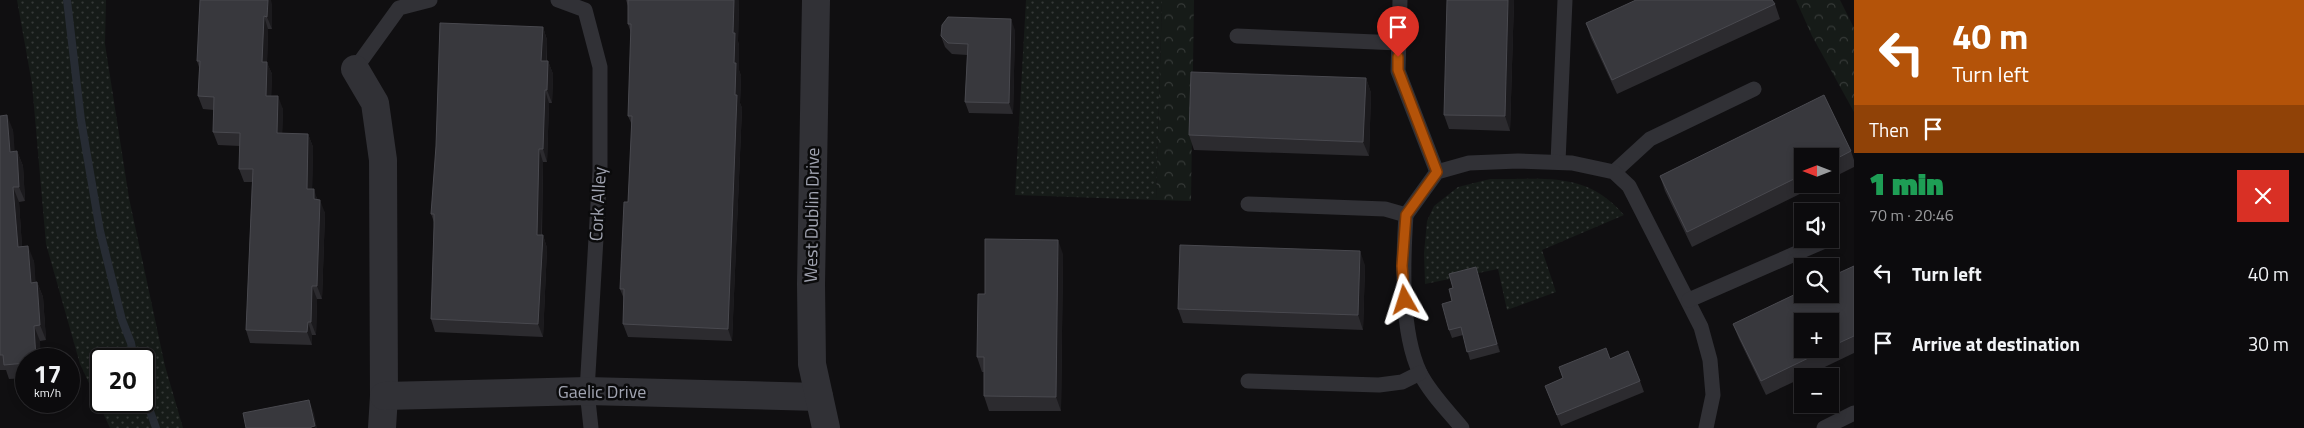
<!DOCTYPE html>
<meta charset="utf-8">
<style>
:root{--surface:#0c0b0d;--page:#1a191b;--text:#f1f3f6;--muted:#9a9b9d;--line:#2c2b2e}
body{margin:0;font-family:"Titillium Web",sans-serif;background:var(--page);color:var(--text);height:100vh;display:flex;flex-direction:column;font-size:19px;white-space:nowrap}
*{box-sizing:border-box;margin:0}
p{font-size:16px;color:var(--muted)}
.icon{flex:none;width:28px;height:28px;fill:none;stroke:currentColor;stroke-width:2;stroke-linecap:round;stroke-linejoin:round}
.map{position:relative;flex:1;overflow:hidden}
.sheet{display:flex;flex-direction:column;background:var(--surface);width:450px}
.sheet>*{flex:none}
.banner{background:#b45309;color:#fff;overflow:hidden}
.needle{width:32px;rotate:270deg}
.tools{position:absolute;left:1794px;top:148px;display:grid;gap:10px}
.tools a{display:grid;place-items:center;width:45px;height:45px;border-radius:0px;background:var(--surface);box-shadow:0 2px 8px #0003,0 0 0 1px var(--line);font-size:25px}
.speed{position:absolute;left:15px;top:348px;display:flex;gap:10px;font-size:25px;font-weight:700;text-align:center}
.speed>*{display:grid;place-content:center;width:65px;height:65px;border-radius:50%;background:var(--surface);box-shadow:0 2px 8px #0003,0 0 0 1px var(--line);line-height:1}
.speed small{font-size:12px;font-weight:400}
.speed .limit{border:2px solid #111;border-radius:8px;background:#fff;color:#111}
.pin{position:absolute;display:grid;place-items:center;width:42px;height:42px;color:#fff;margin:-51px -21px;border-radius:50% 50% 50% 0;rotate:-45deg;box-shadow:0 0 5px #0007}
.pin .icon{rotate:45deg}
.me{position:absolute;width:55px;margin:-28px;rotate:354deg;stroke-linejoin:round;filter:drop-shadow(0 0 4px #0008)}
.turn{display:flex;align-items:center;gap:18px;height:105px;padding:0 15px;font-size:22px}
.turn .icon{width:65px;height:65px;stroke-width:2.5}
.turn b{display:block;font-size:35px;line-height:42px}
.then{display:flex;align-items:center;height:48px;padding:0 15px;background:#0003;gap:10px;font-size:19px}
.round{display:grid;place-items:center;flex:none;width:52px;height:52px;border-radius:0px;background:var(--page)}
.overview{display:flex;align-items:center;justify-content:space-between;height:85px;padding:0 15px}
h1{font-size:30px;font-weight:800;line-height:38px;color:#1e9e55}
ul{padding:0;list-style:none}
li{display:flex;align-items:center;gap:15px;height:70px;padding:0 15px}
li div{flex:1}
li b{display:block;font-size:19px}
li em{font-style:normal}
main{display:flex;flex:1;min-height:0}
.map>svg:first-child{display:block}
.grass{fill:url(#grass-dots);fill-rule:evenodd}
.forest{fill:url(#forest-crowns)}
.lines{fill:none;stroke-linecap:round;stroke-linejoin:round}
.stream{stroke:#272c34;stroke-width:8}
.service{stroke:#313136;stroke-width:15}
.minor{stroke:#313136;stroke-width:28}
.tertiary{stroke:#313136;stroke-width:28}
.wall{fill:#2c2b2f;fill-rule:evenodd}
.shaded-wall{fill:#1b1a1d}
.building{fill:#38383d;stroke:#49494f}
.route-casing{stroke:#753606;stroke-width:12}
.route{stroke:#b45309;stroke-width:9}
.labels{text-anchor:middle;stroke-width:5;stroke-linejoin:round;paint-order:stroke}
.street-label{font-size:18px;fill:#a1a4b1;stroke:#0b0b0c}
</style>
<main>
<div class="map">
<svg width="1854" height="428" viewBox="0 0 1854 428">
<defs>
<pattern id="grass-dots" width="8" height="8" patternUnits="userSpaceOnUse" patternTransform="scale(1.25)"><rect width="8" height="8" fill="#161b18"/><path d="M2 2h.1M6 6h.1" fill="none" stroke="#353937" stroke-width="1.8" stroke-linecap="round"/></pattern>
<pattern id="forest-crowns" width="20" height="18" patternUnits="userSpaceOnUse" patternTransform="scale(1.25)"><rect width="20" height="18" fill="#161b18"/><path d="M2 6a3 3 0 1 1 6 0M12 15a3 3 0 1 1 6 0" fill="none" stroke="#353937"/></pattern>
</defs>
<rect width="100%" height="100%" fill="#100f11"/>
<g class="grass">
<path d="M17,0h89l-1,44 24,154 36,168 18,62h-73l-30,-64 -34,-120 -14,-160zM101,359h43v42h-43z"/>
<polygon points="1026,0 1162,0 1156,200 1015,195"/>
<path d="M1490,179c53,1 96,-9 134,36l-82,35 14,42 -49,18 -9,-41 -73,15 -1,-31 3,-32 7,-15 24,-19z"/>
</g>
<g class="forest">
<polygon points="1162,0 1194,0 1191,201 1156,200"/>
<polygon points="1796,0 1840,0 1854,28 1854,112 1812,36"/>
</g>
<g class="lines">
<g class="stream">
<polyline points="67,0 81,120 100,231 122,320 131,343 134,359"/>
<polyline points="144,394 156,428"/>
</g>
<g class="service">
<polyline points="558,0 585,10 600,67 600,170 587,391 591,428"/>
<polyline points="1400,0 1398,71 1437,172"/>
<polyline points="1237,36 1399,43"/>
<polyline points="355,69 399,8 430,0"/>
<polyline points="1558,162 1565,0"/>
<polyline points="1614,172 1650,139 1754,89"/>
<polyline points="1248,204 1385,209 1406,215 1437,172 1469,163 1518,161 1572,163 1614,172 1629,186 1701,327 1710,360 1713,395 1706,428"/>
<path d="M1406,215c-3,46 -6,116 14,158 10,20 28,38 42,55"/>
<polyline points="1689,300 1829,239"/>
<polyline points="1248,381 1379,385 1402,382 1420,373"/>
<polyline points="1824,428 1854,413"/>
</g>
<g class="minor">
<polyline points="355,69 375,103 383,160 384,396 382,428"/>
<polyline points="384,396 587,391 819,397"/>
</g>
<polyline class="tertiary" points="816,0 811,284 812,364 826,428"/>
</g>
<g class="wall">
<polygon points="626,0 739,0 738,41 739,46 739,70 741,76 740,103 742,108 732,341 628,337 623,324 624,299 620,289 628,202 632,125 628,116 631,33 628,24 628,6"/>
<polygon points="1514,0 1510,131 1449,129 1444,115"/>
<polygon points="272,4 272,29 268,29 267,63 272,74 271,96 283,109 282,133 308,134 313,147 312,189 325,213 322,299 317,299 316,335 312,335 312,345 250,343 246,330 252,182 244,182 239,169 240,146 218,145 213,132 214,110 203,109 198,96 199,67 197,61"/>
<polygon points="1775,4 1780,19 1617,94 1591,38 1586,23"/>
<polygon points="543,27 547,40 547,61 548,61 553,74 552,103 549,103 547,162 543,162 542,235 543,235 547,248 543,337 435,332 431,319 434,222 431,214"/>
<polygon points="1015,30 1013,114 969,113 965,102 967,55 952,54 945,47 941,36"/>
<polygon points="1366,78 1371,93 1369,156 1194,150 1189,135"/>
<polygon points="1824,95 1851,151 1854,160 1854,167 1830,179 1830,156 1802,156 1802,184 1820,184 1692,247 1665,191 1660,176"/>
<polygon points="0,116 13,130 14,152 17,151 23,166 25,201 19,202 22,247 34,261 35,282 37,282 43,297 46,340 40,341 26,359 26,378 9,379 6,370 0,370"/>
<polygon points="1063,254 1061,411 989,411 984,396 984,372 982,372 977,357 985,294"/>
<polygon points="1365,265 1363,330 1183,323 1178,309"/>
<path d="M1854,266v87l-48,23h-4v2l-36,17 -27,-56 -6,-15zM1830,321v28h-28z"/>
<polygon points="1478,275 1500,352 1470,360 1463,335 1452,338 1449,330 1452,301 1453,288"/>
<polygon points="1610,359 1640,381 1644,392 1561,426 1545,386 1563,379 1559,367"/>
</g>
<g class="shaded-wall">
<polygon points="268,0 271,0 272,4 272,29 267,17"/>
<polygon points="734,0 739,0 738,41 739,46 739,70 741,76 740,103 742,108 732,341 728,329 735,95 733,33"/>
<polygon points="1508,0 1514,0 1510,131 1505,116"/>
<polygon points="264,16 268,29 267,63 272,74 271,109 266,96 262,62"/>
<polygon points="1011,19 1015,30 1013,114 1009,103"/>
<polygon points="543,27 547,40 546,74 541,61"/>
<polygon points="548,61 553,74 552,103 547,90"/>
<polygon points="1366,78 1371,93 1369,156 1363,142"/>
<polygon points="545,90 549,103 547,162 543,149"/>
<polygon points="278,96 283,109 282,146 277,133"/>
<polygon points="7,115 13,130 16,166 10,152"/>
<polygon points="308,134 313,147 312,202 307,189"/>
<polygon points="539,149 543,162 541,248 537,235"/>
<polygon points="17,151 23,166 25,201 19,187"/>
<polygon points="13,187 19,202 23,262 18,247"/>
<polygon points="314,189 318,202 314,199"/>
<polygon points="320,200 325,213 322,299 317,286"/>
<polygon points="543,235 547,248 543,337 538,324"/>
<polygon points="1058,240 1063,254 1061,411 1056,397"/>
<polygon points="28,246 34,261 37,298 31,283"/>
<polygon points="1360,251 1365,265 1363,330 1358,315"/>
<polygon points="1476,267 1478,275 1500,352 1497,344"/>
<polygon points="37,282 43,297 46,340 40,325"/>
<polygon points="312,286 317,299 316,335 311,322"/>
<polygon points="308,322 312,335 312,345 307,332"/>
<polygon points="34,326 40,341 41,359 36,359"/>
<polygon points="309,400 314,413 317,428 315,428 315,426"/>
</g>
<g class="building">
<polygon points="200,0 268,0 267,17 264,16 262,62 267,62 266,96 278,96 277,133 308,134 307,189 314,189 314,199 320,200 317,286 312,286 311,322 308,322 307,332 246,330 253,169 239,169 240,133 213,132 214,97 198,96 200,61 197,61"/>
<polygon points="628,0 734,0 733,33 735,33 734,63 736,63 735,95 737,95 728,329 623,324 624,289 620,289 624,202 628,202 632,116 628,116 631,24 628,24"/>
<polygon points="1447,0 1508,0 1505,116 1444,115"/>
<polygon points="1636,0 1772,0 1775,4 1612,80 1586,23"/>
<polygon points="948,17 1011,19 1009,103 965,102 968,44 948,43 941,36 942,25"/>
<polygon points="440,23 543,27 541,61 548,61 547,90 545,90 543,149 539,149 537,235 543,235 538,324 431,319 434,227 434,214 431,214 436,146"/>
<polygon points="1191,72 1366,78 1363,142 1189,135"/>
<polygon points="1824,95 1851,151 1830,162 1830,156 1802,156 1802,175 1687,232 1660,176"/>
<polygon points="7,115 10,152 17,151 19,187 13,187 18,247 28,246 31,283 37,282 40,325 34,326 36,359 26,359 26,363 4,365 3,355 0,355 0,116"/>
<polygon points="985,239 1058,240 1056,397 984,396 984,357 977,357 978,294 985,294"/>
<polygon points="1180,245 1360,251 1358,315 1178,309"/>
<polygon points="1854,266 1854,336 1830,347 1830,321 1802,321 1802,349 1827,349 1761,381 1733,324 1802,291 1802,294 1830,294 1830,277"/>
<polygon points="1476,267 1497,344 1467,352 1461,327 1449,330 1442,304 1452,301 1449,289 1453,288 1449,274"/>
<polygon points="1606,348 1610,359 1628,351 1640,381 1557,415 1545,386 1563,378 1559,367"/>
<polygon points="309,400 315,426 311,427 311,428 246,428 243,413"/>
</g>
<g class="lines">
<g class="route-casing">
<polyline id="route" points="1398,57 1398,70 1437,172 1406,215 1402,266 1405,300"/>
</g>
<use href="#route" class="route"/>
</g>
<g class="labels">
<g class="street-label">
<text transform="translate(598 204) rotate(-87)" y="6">Cork Alley</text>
<text transform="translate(812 215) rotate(-89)" y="6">West Dublin Drive</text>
<text x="602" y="398">Gaelic Drive</text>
</g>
</g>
</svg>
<div class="tools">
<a><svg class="needle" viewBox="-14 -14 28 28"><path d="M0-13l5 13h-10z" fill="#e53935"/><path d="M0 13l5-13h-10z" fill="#9a9b9d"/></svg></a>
<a><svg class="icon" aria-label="sound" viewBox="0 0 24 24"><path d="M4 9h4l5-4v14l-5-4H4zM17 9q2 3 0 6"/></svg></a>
<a><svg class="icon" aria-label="search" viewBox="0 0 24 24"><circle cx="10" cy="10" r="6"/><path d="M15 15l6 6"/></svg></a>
<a>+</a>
<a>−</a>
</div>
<div class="speed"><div>17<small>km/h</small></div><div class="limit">20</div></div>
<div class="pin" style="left:1398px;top:57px;background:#d93025"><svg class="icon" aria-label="arrive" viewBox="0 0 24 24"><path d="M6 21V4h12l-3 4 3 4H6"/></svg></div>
<svg class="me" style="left:1405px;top:300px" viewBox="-20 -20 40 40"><path d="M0-17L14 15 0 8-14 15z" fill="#b45309" stroke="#fff" stroke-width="4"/></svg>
</div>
<section class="sheet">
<div class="banner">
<div class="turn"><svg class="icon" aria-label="left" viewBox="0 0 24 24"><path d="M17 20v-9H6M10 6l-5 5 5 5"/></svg><div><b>40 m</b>Turn left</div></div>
<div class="then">Then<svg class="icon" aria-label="arrive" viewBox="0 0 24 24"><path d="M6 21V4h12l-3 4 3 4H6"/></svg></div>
</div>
<div class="overview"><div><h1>1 min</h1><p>70 m · 20:46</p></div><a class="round" style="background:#d93025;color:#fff"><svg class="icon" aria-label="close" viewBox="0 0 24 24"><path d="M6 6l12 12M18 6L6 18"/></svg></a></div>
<ul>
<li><svg class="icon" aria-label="left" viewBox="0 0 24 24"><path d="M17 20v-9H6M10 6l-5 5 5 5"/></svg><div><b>Turn left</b></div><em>40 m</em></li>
<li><svg class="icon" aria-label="arrive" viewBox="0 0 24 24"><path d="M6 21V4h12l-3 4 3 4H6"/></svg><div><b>Arrive at destination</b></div><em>30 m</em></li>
</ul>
</section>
</main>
